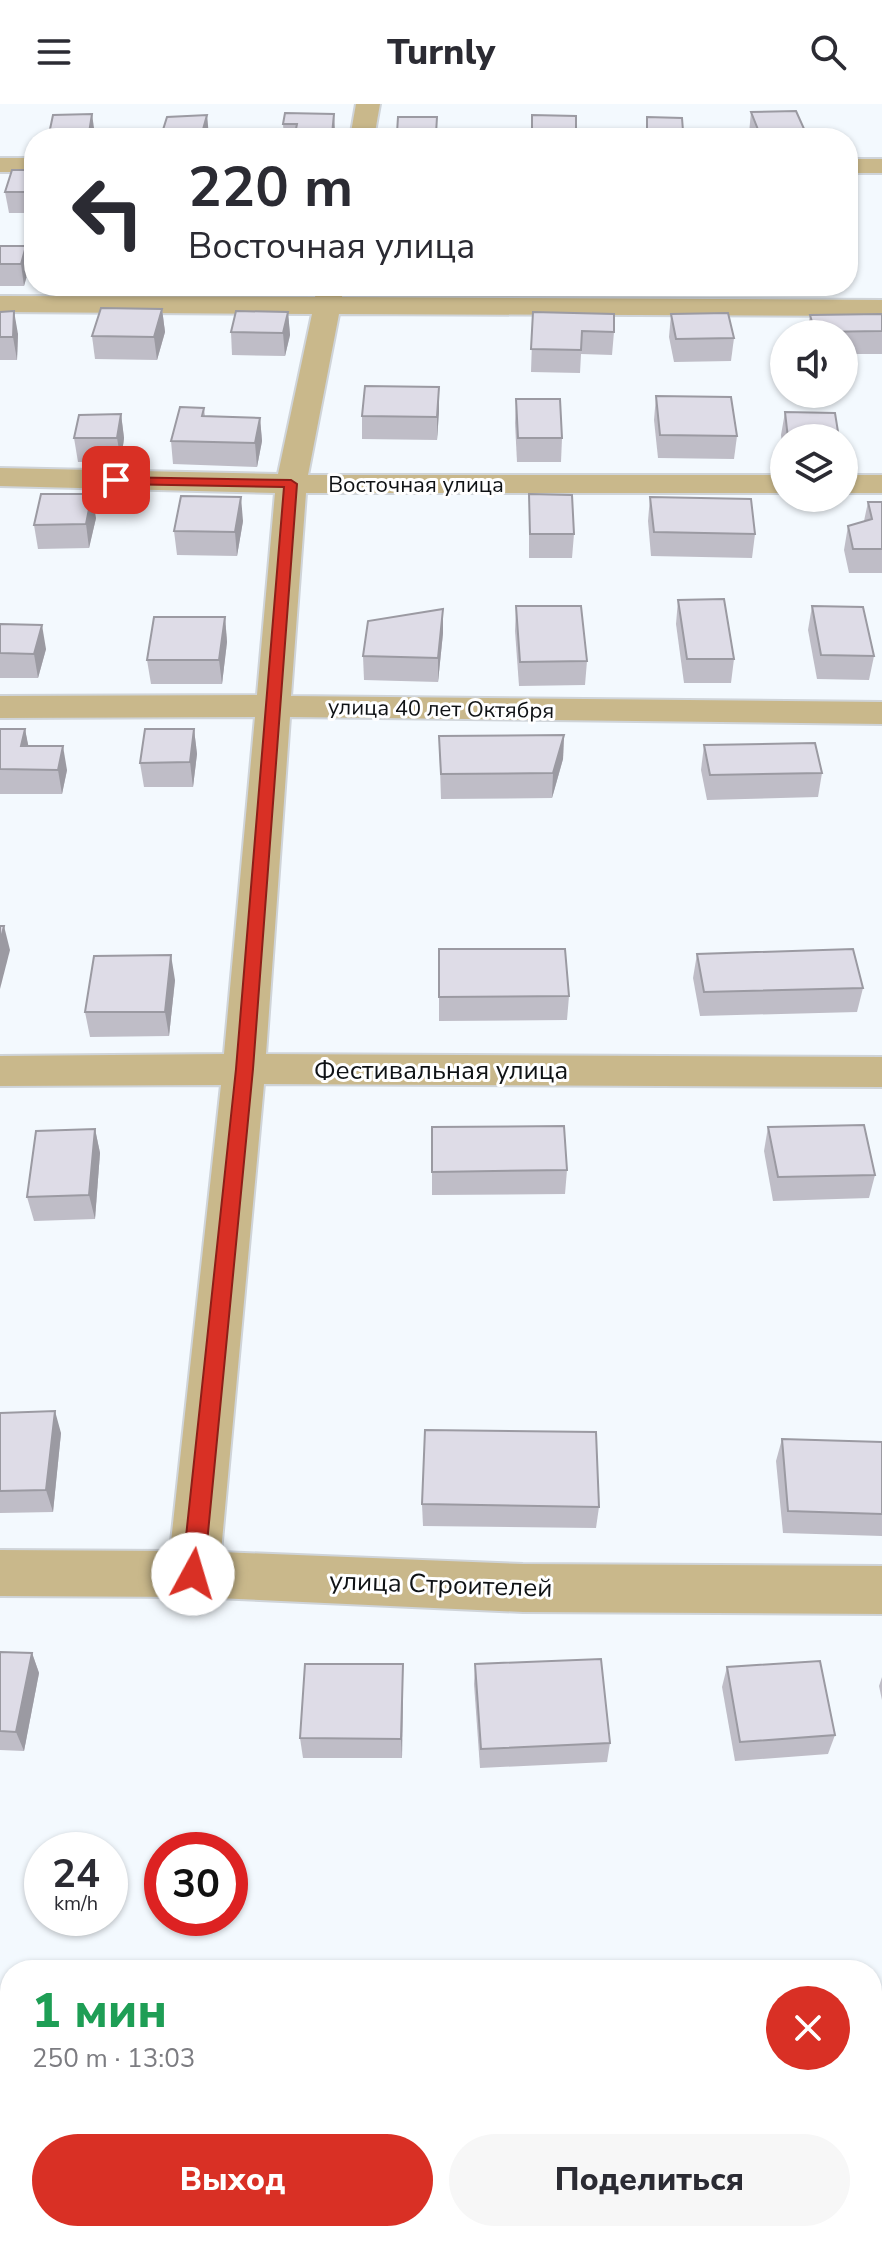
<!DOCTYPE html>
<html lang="ru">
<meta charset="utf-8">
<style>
:root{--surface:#fff;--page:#f7f7f7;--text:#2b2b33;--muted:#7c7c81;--accent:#d93025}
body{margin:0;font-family:"Nunito Sans",sans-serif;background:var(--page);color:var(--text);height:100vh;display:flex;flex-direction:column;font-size:30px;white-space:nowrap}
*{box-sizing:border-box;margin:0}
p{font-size:26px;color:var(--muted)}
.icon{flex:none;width:44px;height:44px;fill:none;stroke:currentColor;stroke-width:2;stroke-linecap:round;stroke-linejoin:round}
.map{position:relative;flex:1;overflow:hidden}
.panel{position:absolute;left:0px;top:1856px;width:882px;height:282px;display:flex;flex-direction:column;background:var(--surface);border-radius:32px 32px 0 0;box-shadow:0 2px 6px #0004}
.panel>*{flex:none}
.guide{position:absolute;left:24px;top:24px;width:834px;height:168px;border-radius:32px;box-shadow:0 2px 6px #0004;background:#fff;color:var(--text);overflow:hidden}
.controls{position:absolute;left:770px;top:216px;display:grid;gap:16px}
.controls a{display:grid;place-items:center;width:88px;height:88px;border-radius:50%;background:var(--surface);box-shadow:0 2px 6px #0004;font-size:40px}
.speed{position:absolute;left:24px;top:1728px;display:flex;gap:16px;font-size:40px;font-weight:700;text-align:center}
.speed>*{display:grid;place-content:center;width:104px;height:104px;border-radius:50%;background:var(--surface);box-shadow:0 2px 6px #0004;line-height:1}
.speed small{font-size:20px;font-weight:400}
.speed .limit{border:12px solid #d22;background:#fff;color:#111}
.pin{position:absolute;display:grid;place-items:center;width:68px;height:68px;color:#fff;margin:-34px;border-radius:16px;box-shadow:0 4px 12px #0006}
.me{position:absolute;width:88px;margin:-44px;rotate:6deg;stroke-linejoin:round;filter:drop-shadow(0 0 6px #0008)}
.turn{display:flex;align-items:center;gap:28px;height:168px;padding:0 32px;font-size:36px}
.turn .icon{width:104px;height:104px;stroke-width:2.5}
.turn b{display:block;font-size:56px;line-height:68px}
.round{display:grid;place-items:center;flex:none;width:84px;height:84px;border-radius:42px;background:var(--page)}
.headline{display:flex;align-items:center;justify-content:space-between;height:136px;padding:0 32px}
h1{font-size:48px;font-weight:800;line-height:60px;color:#1e9e55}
.action{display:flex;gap:16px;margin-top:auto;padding:16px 32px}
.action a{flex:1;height:92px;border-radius:48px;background:var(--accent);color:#fff;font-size:32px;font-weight:800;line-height:92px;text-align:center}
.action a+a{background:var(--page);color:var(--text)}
header{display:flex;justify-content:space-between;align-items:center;height:104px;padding:0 32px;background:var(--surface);font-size:36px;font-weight:800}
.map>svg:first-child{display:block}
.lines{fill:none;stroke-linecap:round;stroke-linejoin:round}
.stream{fill:#93b7e7;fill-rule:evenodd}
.minor-casing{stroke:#cfd4d9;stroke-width:4}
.minor{fill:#c9b88b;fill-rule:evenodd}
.wall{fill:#bfbdc7}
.shaded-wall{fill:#9b9aa2}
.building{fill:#dedce7;stroke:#9b9aa2;stroke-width:2}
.route{fill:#d93025;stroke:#8d1f18;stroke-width:2}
.labels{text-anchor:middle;stroke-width:6;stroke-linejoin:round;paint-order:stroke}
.far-street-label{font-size:22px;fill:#0f1215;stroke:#fff}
.street-label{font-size:26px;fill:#0f1215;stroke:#fff}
</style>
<header><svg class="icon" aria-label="menu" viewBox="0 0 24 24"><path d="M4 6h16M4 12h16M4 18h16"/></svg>Turnly<svg class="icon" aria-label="search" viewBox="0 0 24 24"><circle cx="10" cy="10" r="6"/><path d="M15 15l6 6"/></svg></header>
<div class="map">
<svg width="882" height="2137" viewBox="0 0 882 2137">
<rect width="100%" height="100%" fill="#f3f9fe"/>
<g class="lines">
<g class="stream">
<rect x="0" y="2046" width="10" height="22"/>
<polygon points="765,2128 841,2128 846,2137 770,2137"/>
</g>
<g class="minor-casing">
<g id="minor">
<polygon points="356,0 380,0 374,34 350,34"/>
<rect x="0" y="54" width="34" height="14"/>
<rect x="848" y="55" width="34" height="14"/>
<polygon points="318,182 344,182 342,193 882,196 882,212 339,210 308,371 784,371 784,389 306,389 291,592 882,598 882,620 290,613 266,950 882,953 882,983 264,980 221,1448 523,1460 882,1462 882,1510 523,1508 193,1493 0,1492 0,1446 170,1447 221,981 0,982 0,952 224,950 255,613 0,614 0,592 257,591 275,389 0,382 0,364 278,370 312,210 0,208 0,192 315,193"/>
<rect x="844" y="371" width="38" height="18"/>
</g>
</g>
<use href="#minor" class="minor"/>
</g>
<g class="wall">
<polygon points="751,8 805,27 804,34 751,34 749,29"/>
<polygon points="334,10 335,34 284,34 283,20"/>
<polygon points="53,11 95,31 94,34 50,34 49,30"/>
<polygon points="207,11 208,34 163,34 162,29"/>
<polygon points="532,11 576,12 576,34 531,34"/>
<polygon points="398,13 437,13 437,34 397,34"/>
<polygon points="647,13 683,27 682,34 646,34"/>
<polygon points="34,66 34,109 9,109 5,88"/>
<polygon points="0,142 26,142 29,164 24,182 0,182"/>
<polygon points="108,182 150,182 149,185 108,184"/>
<polygon points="259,182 301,182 300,185 259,184"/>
<rect x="392" y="182" width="39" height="4"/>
<rect x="525" y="182" width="46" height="2"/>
<polygon points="650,182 700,182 699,186 651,186"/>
<polygon points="797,182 835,182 834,186 797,185"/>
<polygon points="162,205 165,228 157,256 95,255 92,232"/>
<polygon points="0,208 18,230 17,256 0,256"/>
<polygon points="288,208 290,231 285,252 232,251 231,228"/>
<polygon points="533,208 614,228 612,251 581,250 580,269 531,268"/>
<polygon points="671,210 734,234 731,257 674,258 669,233"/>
<polygon points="882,210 882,250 844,250 844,230 807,230 810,211"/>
<polygon points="656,292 737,332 734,355 658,354 654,316"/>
<polygon points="516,295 562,334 561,358 517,358 515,319"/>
<polygon points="204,304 205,312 260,314 262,337 257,363 173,360 171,337"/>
<polygon points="439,307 437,336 362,335 362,312"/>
<polygon points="785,308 839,334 784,334 784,357 781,331"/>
<polygon points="121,310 124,334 121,357 78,358 74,334"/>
<polygon points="529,390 574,430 572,454 529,454"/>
<polygon points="650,393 755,430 752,454 651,452 648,417"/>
<polygon points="868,398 882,398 882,469 849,469 844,446 848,422 864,417"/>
<polygon points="96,414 89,444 38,445 34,421"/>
<polygon points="243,417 237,452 177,451 174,427"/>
<polygon points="678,496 734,555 731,579 684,579 676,520"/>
<polygon points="516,502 587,557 585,581 519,582 515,527"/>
<polygon points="812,502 874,552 869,576 817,575 808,526"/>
<polygon points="443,505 443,529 438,578 364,576 363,552"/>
<polygon points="225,513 227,538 222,580 151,580 147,556"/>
<polygon points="0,520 46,545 38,574 0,574"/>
<polygon points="0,625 25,625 28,642 67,666 62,690 0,690"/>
<polygon points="194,625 197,650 193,683 144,683 140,659"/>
<polygon points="564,631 563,655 552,694 441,695 439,632"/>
<polygon points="704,641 822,669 818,693 707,696 701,666"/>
<polygon points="439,845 569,892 567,916 439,917"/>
<polygon points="697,850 863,884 857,908 700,912 693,874"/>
<polygon points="175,876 169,932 90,933 85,908"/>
<polygon points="432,1023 567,1066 565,1090 432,1091"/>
<polygon points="768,1023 875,1071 869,1094 773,1097 764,1047"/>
<polygon points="95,1025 100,1049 95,1115 34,1117 27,1093"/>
<polygon points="0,1309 61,1329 53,1408 0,1409"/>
<polygon points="782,1335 882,1338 882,1432 783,1429 776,1357"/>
<polygon points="422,1400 599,1403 596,1424 423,1422"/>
<polygon points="0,1548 32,1549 39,1569 24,1647 0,1646"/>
<polygon points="403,1560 402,1654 303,1654 300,1634"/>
<polygon points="475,1560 610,1639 607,1658 480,1664 474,1580"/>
<polygon points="727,1563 835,1631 828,1650 735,1657 722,1583"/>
<polygon points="882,1573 882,1596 879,1582"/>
</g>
<g class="shaded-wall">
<polygon points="92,10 95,31 94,34 90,34 89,29"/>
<polygon points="334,10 335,31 335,34 332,34"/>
<polygon points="207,11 209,32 208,34 202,34 202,29"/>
<polygon points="26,142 29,164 24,182 21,160"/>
<polygon points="162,205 165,228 157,256 154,233"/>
<polygon points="14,207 18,230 17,256 13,233"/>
<polygon points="288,208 290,231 285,252 283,229"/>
<polygon points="439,283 439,307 437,336 437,313"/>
<polygon points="121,310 124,334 121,357 117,334"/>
<polygon points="260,314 262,337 257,363 255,339"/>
<polygon points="92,390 96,414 89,444 86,420"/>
<polygon points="241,393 243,417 237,452 235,428"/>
<polygon points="443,505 443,529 438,578 438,554"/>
<polygon points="225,513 227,538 222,580 219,556"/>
<polygon points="42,521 46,545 38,574 34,550"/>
<polygon points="25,625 30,650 26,666 21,642"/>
<polygon points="194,625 197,650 193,683 190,658"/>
<polygon points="564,631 563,655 552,694 553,669"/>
<polygon points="63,642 67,666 62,690 58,666"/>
<polygon points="4,822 10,846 0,885 0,838"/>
<polygon points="171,851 175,876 169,932 165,908"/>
<polygon points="95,1025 100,1049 95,1115 89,1091"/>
<polygon points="55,1307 61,1329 53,1408 46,1386"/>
<polygon points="32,1549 39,1569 24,1647 16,1628"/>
<polygon points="403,1560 403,1579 402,1654 401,1635"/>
</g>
<g class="building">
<polygon points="796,7 805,27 759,28 751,8"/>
<polygon points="285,9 334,10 332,30 295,30 297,20 283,20"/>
<polygon points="92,10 89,29 49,30 53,11"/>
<polygon points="207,11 202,29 162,29 167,13"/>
<polygon points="532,11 576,12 576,32 532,31"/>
<polygon points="398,13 437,13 436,30 397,29"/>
<polygon points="647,13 682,14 683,27 647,26"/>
<polygon points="12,66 34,66 34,88 5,88"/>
<polygon points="0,142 26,142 21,160 0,160"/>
<polygon points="101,204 162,205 154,233 92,232"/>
<polygon points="14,207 13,233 0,233 0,208"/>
<polygon points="236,207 288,208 283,229 231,228"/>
<polygon points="533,208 614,210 614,228 582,227 581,246 531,245"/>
<polygon points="728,209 734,234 676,235 671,210"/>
<polygon points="882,210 882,227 815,228 810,211"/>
<polygon points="365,282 439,283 437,313 362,312"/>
<polygon points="656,292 731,293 737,332 660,331"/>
<polygon points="516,295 560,295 562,334 518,334"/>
<polygon points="180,303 204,304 202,312 260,314 255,339 171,337"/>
<polygon points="785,308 835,309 839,334 788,334"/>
<polygon points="121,310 117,334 74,334 79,311"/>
<polygon points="41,390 92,390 86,420 34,421"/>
<polygon points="529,390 572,391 574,430 530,430"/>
<polygon points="181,392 241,393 235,428 174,427"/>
<polygon points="650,393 751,395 755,430 654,428"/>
<polygon points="868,398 882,398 882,445 853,445 848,422 872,415"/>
<polygon points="724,495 734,555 687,555 678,496"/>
<polygon points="516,502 581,502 587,557 520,558"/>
<polygon points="812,502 863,503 874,552 821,551"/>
<polygon points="443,505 438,554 363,552 368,517"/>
<polygon points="154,513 225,513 219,556 147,556"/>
<polygon points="0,520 42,521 34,550 0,549"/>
<polygon points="0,625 25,625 21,642 63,642 58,666 0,665"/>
<polygon points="145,625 194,625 190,658 140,659"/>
<polygon points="564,631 553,669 441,670 439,632"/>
<polygon points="815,639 822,669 710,671 704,641"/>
<polygon points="0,822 4,822 0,838"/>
<polygon points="439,845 565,845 569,892 439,893"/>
<polygon points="853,845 863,884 704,888 697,850"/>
<polygon points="171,851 165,908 85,908 94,852"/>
<polygon points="864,1021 875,1071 778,1073 768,1023"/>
<polygon points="564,1022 567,1066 432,1068 432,1023"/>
<polygon points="95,1025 89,1091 27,1093 36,1027"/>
<polygon points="55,1307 46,1386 0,1387 0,1309"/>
<polygon points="425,1326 596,1328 599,1403 422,1400"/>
<polygon points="782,1335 882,1338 882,1410 788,1407"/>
<polygon points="0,1548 32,1549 16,1628 0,1627"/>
<polygon points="601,1555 610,1639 481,1645 475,1560"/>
<polygon points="820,1557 835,1631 740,1638 727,1563"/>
<polygon points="305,1560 403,1560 401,1635 300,1634"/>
</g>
<polygon class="route" points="112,373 291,376 297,380 253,965 204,1470 200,1477 193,1480 185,1477 182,1470 236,965 284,383 116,380 110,376"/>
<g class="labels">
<g class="far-street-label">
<text x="416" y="388">Восточная улица</text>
<text transform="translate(441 604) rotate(1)" y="8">улица 40 лет Октября</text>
</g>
<g class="street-label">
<text x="441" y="975">Фестивальная улица</text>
<text transform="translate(441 1480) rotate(2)" y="9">улица Строителей</text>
</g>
</g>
</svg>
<div class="controls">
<a><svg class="icon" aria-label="sound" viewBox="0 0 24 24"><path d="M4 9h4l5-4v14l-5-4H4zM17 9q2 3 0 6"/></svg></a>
<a><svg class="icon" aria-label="layers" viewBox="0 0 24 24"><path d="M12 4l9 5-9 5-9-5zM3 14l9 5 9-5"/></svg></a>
</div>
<div class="speed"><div>24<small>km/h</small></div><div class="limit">30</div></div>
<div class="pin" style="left:116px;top:376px;background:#d93025"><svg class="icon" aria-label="arrive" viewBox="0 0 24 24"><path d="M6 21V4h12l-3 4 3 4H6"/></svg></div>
<svg class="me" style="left:193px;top:1470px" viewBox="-20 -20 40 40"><circle r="19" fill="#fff"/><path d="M0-13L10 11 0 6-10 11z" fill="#d93025"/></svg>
<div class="guide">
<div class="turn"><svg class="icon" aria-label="left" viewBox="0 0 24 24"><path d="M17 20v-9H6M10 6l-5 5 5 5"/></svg><div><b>220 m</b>Восточная улица</div></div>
</div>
<section class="panel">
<div class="headline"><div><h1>1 мин</h1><p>250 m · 13:03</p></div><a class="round" style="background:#d93025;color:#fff"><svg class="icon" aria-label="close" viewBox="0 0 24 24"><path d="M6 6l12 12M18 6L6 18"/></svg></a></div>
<div class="action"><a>Выход</a><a>Поделиться</a></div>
</section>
</div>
